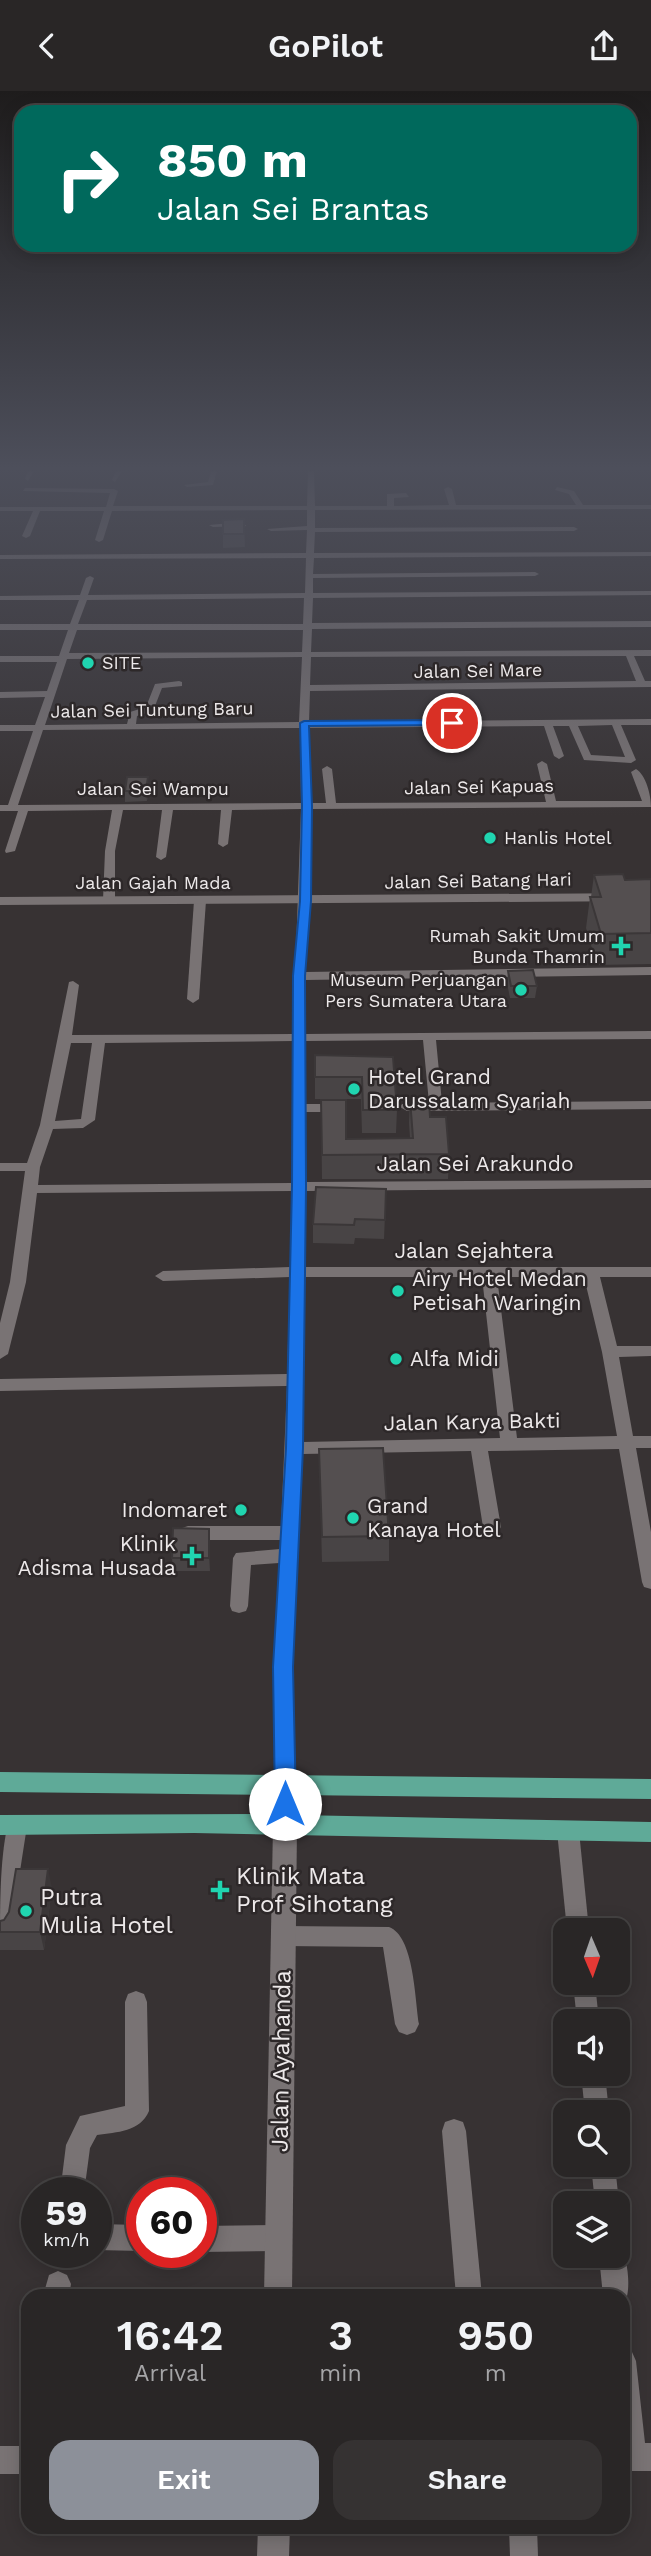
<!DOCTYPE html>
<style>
:root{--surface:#292626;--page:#353232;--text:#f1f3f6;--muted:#a5a5a7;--line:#454343;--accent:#8c9099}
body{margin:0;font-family:"Work Sans",sans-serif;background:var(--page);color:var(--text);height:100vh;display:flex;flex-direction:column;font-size:26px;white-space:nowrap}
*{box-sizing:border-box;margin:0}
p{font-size:23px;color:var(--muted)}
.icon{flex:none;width:38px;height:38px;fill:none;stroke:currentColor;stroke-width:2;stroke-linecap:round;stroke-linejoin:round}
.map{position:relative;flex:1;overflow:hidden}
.details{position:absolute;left:21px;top:2198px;width:609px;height:245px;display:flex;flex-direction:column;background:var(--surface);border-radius:21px;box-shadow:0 4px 18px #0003,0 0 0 2px var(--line)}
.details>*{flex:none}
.top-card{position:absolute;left:14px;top:14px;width:623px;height:147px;border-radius:21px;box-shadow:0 4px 18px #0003,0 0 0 2px var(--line);background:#00695c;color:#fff;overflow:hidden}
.needle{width:46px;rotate:178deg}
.fabs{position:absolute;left:553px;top:1827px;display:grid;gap:14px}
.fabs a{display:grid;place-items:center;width:77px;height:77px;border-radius:14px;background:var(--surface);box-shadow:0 4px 18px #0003,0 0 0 2px var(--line);font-size:35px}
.speed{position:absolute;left:21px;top:2086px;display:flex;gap:14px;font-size:35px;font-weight:700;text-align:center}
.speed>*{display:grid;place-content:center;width:91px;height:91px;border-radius:50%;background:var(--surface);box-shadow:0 4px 18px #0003,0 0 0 2px var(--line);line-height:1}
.speed small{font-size:18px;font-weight:400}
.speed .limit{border:10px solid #d22;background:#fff;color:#111}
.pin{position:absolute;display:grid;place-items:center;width:60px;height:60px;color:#fff;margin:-30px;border:4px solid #fff;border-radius:50%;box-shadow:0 2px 7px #0007}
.me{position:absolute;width:77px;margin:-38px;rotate:0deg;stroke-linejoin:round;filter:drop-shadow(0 0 5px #0008)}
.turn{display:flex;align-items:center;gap:24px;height:147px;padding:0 28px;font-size:32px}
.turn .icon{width:91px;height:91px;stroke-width:2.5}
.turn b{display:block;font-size:49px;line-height:60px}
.eta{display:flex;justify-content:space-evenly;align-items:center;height:119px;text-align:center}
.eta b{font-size:42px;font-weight:600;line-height:49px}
.cta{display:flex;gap:14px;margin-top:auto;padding:14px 28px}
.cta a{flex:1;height:80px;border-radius:21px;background:var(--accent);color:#fff;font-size:28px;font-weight:600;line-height:80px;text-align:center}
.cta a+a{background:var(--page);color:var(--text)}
header{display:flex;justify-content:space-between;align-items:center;height:91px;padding:0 28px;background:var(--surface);font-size:32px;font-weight:600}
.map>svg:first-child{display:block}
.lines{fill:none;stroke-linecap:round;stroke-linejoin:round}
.street{fill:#797374;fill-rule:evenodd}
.secondary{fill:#797374;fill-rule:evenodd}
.primary{fill:#5faa98;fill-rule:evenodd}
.wall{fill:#484445}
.shaded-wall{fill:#3b3738}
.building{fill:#544f50;stroke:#3b3738;stroke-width:2}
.route{fill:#1a73e8;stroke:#114b97;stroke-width:2}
.poi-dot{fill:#20d5b0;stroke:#2d2829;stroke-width:2.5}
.labels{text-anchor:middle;stroke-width:5;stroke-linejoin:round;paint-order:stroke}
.far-poi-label{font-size:18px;fill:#ede9ea;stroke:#2d2829;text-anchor:start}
.far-street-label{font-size:18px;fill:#ede9ea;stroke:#2d2829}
.poi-label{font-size:21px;fill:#ede9ea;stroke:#2d2829;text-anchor:start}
.street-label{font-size:21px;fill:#ede9ea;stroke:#2d2829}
.near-poi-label{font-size:24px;fill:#ede9ea;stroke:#2d2829;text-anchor:start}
.near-street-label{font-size:24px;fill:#ede9ea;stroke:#2d2829}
</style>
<header><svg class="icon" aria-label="back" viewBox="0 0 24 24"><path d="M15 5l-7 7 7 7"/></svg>GoPilot<svg class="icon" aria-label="share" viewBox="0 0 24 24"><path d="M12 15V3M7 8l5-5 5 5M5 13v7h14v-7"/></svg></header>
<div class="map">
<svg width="651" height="2465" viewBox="0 0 651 2465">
<rect width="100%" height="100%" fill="#373233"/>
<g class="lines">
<g class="street">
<polygon points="28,380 34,380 28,390 25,388"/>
<polygon points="116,380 122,380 115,391 112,389"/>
<polygon points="211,380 217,380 213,394 187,396 184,394 208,391"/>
<path d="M308,380h6l1,35h72v-12l19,-1 3,4 -15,1v8l55,-1 -5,-16 4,-2 4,2 4,16h120l-7,-11 -14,-4 2,-3 17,4 9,14h68v4l-336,1v18l259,-1 4,2 -4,2 -259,1 -1,21 337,-1v4l-337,2 -1,16 222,-2 4,2 -4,2 -222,2v15l338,-2v4l-338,3 -1,25 339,-2v6l-339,2 -1,23 340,-2v6h-17l11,25h6v6l-341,4 -1,31 342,-3v6h-30l15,35 -5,3 -47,-3 -15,-34h-16l11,30 -5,3 -5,-3 -10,-30 -235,2 3,75h14l-4,-34 5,-3 5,3 4,34 210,-1 -9,-38 5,-3 5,3 9,37h86l-11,-29 5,-3c10,6 15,26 15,38l-339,2 -1,92 -6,71 346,-5v8l-346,5v54l346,-3v8l-215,1 6,63 209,-2v8l-244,2 -7,-4 2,-3 27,-1 -6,-63 -118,1 1,63h31l7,4 -7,4h-31v70l345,-2v8l-345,3 -1,76h346v10h-51l17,69h34v10l-32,1 14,79h18v12h-15l15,84v57l-7,-2 -2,-5 -23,-133 -131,2 13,76 -3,5 -6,2 -6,-2 -3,-5 -12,-76 -169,3 -9,213 2,116 -3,6 -7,3 -7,-3 -3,-6 -2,-116 6,-104 -28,2 -3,41 -2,5 -7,2 -7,-2 -2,-5 3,-48 3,-5 44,-4v-9h-92l-6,-2 -3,-5 3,-5 6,-2h93l6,-140 -287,5v-12l287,-5 3,-97 -127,4 -8,-5 8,-5 127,-4 2,-76 -255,2 -11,89 -18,72 -8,5v-36l10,-41 15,-111h-25v-8h27l13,-38 29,-143 4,-1 6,4 -7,50 221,-1 8,-225 -69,1 -4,34 -5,3 -5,-3 3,-34h-48l-7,47 -5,3 -5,-3 6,-47h-39l-8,41v49l-6,3 -6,-3 2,-49 7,-41 -84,1 -13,40 -9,2 -1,-2 13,-40h-18v-6h8l25,-74h-33v-6h35l10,-28 -45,1v-6l47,-1 10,-29h-57v-6h59l9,-26h-68v-6h70l9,-24h-79v-4l80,-1 6,-17 4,-2 4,2 -6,17 217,-2 1,-35 -306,1v-4l306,-2 1,-23 -36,1 -4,-2 40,-3v-16l-195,1 -9,29 -4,2 -4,-2 9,-29h-64l-10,25 -4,2 -4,-2 11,-25h-33v-4h106l4,-14 -87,-2 2,-3 89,1 4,2 -5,15h194zM304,507l-1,26h-225l9,-24zM77,539h226l-1,22 -233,1zM626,565l10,25 -326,4 1,-28zM302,566l-3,65 -163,2 1,-8 16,-5 9,-23 20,-2v-4l-3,-1 -24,3 -9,23 -16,5 -3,12 -82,1 22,-66zM612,634l13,32 -34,-2 -13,-29zM300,637l1,75 -283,2 25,-75zM293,950l-1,142 -254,2 2,-18 13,-38 30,-1 12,-8 10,-77zM71,952h21l-11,76 -26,2zM305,1186h177l18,161 -197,4zM497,1186h87l18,75 15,84 -100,2z"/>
<polygon points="243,431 246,435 213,436 209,434"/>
<polygon points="200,807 206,810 199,908 193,912 187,908 194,810"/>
<path d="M16,1726l7,2 4,7 -16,103 -3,7 -8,3c0,-37 0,-85 9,-120z"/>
<polygon points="568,1731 575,1733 579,1740 589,1839 567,1839 557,1740 561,1733"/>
<path d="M284,1835l105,1c25,9 26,72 30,97l-4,8 -8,3 -8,-3 -4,-8 -12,-77 -99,-1 -8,-3 -3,-7 3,-7z"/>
<polygon points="573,1892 595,1892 599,1930 577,1930"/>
<path d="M136,1900l8,3 3,8 2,109c-9,21 -32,21 -52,24l-7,13 -6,45h-24l6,-48 14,-29 45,-10v-104l3,-8z"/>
<polygon points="581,1983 605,1983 609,2021 585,2021"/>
<polygon points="454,2028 463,2031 466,2040 482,2205 456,2205 442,2040 445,2031"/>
<polygon points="591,2074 615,2074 619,2112 618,2116 618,2112 595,2112"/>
<polygon points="96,2133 142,2134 142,2160 96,2159"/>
<polygon points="278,2134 287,2138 291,2147 287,2156 278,2160 201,2161 201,2135"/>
<path d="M618,2155c11,9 14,49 5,60v-10h-20l-4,-40h19z"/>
<polygon points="58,2180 67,2184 71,2193 69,2205 43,2205 49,2184"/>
<polygon points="623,2257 632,2261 636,2270 645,2352 651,2352 651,2380 623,2380"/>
<rect x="0" y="2355" width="28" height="28"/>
<polygon points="509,2436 537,2436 538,2465 510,2465"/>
</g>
<g class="secondary">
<polygon points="651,802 651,810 0,814 0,806"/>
<polygon points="285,1725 293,1728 297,1735 292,2205 264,2205 273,1735 277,1728"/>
<polygon points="258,2436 290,2436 289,2465 257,2465"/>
</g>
<polygon class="primary" points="0,1681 651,1688 651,1708 296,1704 297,1724 651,1731 651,1751 194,1742 0,1744 0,1724 273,1723 274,1704 0,1701"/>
</g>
<g class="wall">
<polygon points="244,428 245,456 223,457 223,443"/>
<polygon points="149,697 147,710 125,711 125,700"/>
<polygon points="594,784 625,789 651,788 651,873 597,874 586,837 590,806 591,806"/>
<polygon points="508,880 537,895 535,907 510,907 507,892"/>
<polygon points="315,964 393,966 397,1019 396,1042 362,1042 361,1008 315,1008"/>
<polygon points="410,1008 430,1026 449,1063 448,1088 322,1088 321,1009 346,1048 410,1047 409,1032"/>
<polygon points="386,1098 384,1148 355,1147 354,1153 313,1152 313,1133"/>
<polygon points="319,1358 389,1445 389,1470 322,1471"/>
<polygon points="210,1451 210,1480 173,1480 172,1467"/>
<polygon points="52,1797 44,1859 0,1859 0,1830 4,1829"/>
</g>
<g class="shaded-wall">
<polygon points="148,686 149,697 147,710 146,700"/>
<polygon points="209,1438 210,1451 210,1480 209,1467"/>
<polygon points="48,1778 52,1797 44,1859 40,1841"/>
</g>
<g class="building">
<polygon points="244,428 244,443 223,443 223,429"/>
<polygon points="127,686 148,686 146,700 125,700"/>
<polygon points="623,783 625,789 651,788 651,842 601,843 590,806 601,806 594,784"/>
<polygon points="533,879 537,895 511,895 508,880"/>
<polygon points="315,964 393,966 397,1019 363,1019 362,986 315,986"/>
<polygon points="410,1008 429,1008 430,1026 446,1026 449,1063 322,1064 321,1009 346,1009 346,1048 413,1047"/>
<polygon points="316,1096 386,1098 385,1129 355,1128 354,1134 313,1133"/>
<polygon points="383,1357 389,1445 322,1446 319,1358"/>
<polygon points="173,1437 209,1438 209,1467 172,1467"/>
<polygon points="16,1778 48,1778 40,1841 0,1841 0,1830 4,1829 9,1821"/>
</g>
<linearGradient id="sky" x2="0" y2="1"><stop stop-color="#1e1c1c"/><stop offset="0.52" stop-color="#4d4f5b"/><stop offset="1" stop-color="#4d4f5b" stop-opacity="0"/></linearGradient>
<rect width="651" height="725" fill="url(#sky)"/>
<polygon class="route" points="452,629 456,630 456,634 309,635 312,715 311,810 305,885 306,1095 303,1357 293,1576 296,1713 293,1720 285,1723 278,1720 275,1713 273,1576 286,1357 292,1095 293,885 300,810 302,715 300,632 304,630"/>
<g class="poi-dot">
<circle cx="88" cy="572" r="7"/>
<circle cx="490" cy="747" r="7"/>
<path d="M617.5 844.5h7v7h7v7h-7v7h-7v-7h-7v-7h7z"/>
<circle cx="521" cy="899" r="7"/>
<circle cx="354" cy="998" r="7"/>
<circle cx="398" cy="1200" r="7"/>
<circle cx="396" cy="1268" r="7"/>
<circle cx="241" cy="1419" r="7"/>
<circle cx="353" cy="1427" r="7"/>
<path d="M188.5 1454.5h7v7h7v7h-7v7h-7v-7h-7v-7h7z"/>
<path d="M216.5 1788.5h7v7h7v7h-7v7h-7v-7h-7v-7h7z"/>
<circle cx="26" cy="1820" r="7"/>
</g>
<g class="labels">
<g class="far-poi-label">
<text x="102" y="578">SITE</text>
<text x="504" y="753">Hanlis Hotel</text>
<text x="605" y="851" text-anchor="end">Rumah Sakit Umum<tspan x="605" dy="21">Bunda Thamrin</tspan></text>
<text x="507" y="895" text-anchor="end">Museum Perjuangan<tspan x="507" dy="21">Pers Sumatera Utara</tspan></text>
</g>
<g class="far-street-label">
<text transform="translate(478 580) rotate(-1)" y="6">Jalan Sei Mare</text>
<text transform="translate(152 619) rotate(-1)" y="6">Jalan Sei Tuntung Baru</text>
<text transform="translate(479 696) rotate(-1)" y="6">Jalan Sei Kapuas</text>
<text x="153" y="704">Jalan Sei Wampu</text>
<text transform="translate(478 790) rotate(-1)" y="6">Jalan Sei Batang Hari</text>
<text x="153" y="798">Jalan Gajah Mada</text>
</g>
<g class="poi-label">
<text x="368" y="993">Hotel Grand<tspan x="368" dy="24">Darussalam Syariah</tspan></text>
<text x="412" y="1195">Airy Hotel Medan<tspan x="412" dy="24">Petisah Waringin</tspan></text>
<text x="410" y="1275">Alfa Midi</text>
<text x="367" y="1422">Grand<tspan x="367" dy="24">Kanaya Hotel</tspan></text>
<text x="227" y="1426" text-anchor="end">Indomaret</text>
<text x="176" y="1460" text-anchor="end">Klinik<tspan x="176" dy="24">Adisma Husada</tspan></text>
</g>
<g class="street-label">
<text x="475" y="1080">Jalan Sei Arakundo</text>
<text x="474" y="1167">Jalan Sejahtera</text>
<text transform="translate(472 1331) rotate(-1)" y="7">Jalan Karya Bakti</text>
</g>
<g class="near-poi-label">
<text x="236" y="1793">Klinik Mata<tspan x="236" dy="28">Prof Sihotang</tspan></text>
<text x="40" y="1814">Putra<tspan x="40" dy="28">Mulia Hotel</tspan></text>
</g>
<g class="near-street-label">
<text transform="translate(281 1970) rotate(-89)" y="8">Jalan Ayahanda</text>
</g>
</g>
</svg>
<div class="fabs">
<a><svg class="needle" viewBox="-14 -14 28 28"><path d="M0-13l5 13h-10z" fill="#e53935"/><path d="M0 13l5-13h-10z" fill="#a5a5a7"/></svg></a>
<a><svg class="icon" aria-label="sound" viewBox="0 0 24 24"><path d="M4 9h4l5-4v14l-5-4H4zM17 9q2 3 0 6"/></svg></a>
<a><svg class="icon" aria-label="search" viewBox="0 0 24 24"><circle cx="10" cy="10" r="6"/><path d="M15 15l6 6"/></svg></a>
<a><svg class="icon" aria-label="layers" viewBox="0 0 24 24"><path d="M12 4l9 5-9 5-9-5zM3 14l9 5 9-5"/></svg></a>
</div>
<div class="speed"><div>59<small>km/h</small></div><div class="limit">60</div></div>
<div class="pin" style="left:452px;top:632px;background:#d93025"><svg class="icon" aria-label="arrive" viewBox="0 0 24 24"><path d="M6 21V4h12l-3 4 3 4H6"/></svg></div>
<svg class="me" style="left:285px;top:1713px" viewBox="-20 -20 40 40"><circle r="19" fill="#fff"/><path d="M0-13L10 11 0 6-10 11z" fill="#1a73e8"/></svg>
<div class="top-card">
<div class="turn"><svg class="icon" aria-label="right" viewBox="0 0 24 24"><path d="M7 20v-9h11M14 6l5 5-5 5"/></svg><div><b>850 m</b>Jalan Sei Brantas</div></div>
</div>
<section class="details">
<div class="eta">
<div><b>16:42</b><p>Arrival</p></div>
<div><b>3</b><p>min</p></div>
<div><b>950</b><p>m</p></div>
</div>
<div class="cta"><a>Exit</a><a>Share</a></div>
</section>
</div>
